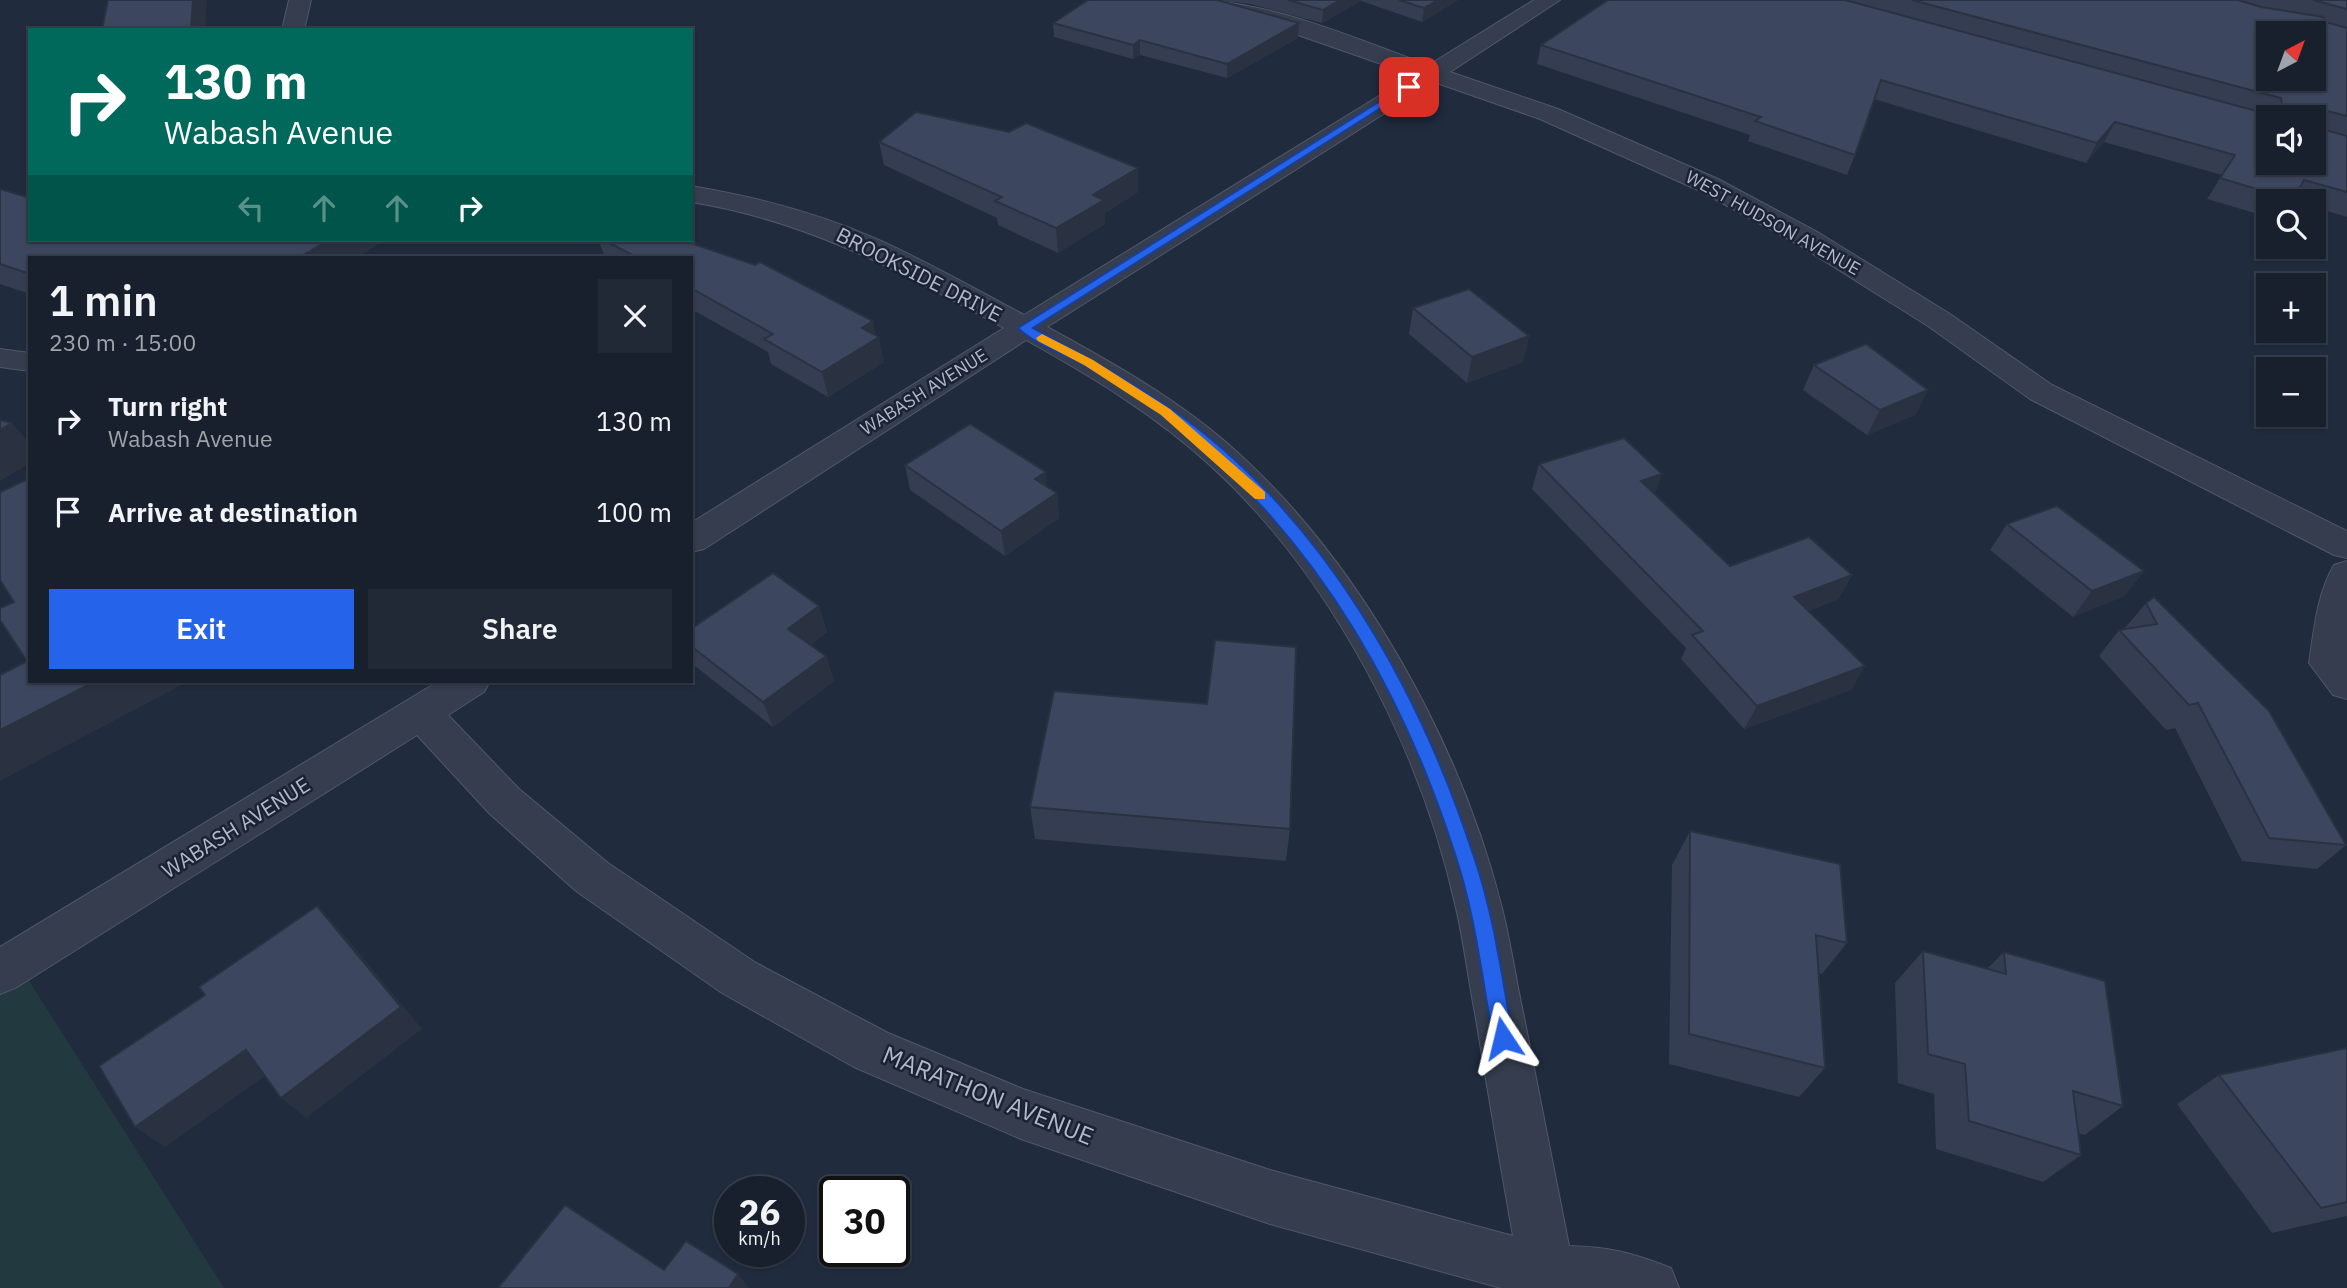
<!DOCTYPE html>
<meta charset="utf-8">
<style>
:root{--surface:#18202e;--page:#212836;--text:#f1f3f6;--muted:#9fa3aa;--line:#363e4a;--accent:#2563eb}
body{margin:0;font-family:"IBM Plex Sans",sans-serif;background:var(--page);color:var(--text);height:100vh;display:flex;flex-direction:column;font-size:26px;white-space:nowrap}
*{box-sizing:border-box;margin:0}
p{font-size:23px;color:var(--muted)}
.icon{flex:none;width:38px;height:38px;fill:none;stroke:currentColor;stroke-width:2;stroke-linecap:round;stroke-linejoin:round}
.map{position:relative;flex:1;overflow:hidden}
.side{position:absolute;left:28px;top:256px;width:665px;height:427px;display:flex;flex-direction:column;background:var(--surface);border-radius:0px;box-shadow:0 2px 5px #0004,0 0 0 2px var(--line)}
.side>*{flex:none}
.guide{position:absolute;left:28px;top:28px;width:665px;height:214px;border-radius:0px;box-shadow:0 2px 5px #0004,0 0 0 2px var(--line);background:#00695c;color:#fff;overflow:hidden}
.needle{width:46px;rotate:41deg}
.fabs{position:absolute;left:2256px;top:21px;display:grid;gap:14px}
.fabs a{display:grid;place-items:center;width:70px;height:70px;border-radius:0px;background:var(--surface);box-shadow:0 2px 5px #0004,0 0 0 2px var(--line);font-size:35px}
.speed{position:absolute;left:714px;top:1176px;display:flex;gap:14px;font-size:35px;font-weight:700;text-align:center}
.speed>*{display:grid;place-content:center;width:91px;height:91px;border-radius:50%;background:var(--surface);box-shadow:0 2px 5px #0004,0 0 0 2px var(--line);line-height:1}
.speed small{font-size:18px;font-weight:400}
.speed .limit{border:4px solid #111;border-radius:10px;background:#fff;color:#111}
.pin{position:absolute;display:grid;place-items:center;width:60px;height:60px;color:#fff;margin:-30px;border-radius:14px;box-shadow:0 4px 10px #0006}
.me{position:absolute;width:77px;margin:-38px;rotate:350deg;stroke-linejoin:round;filter:drop-shadow(0 0 5px #0008)}
.turn{display:flex;align-items:center;gap:24px;height:147px;padding:0 21px;font-size:32px}
.turn .icon{width:91px;height:91px;stroke-width:2.5}
.turn b{display:block;font-size:49px;line-height:60px}
.lanes{display:flex;align-items:center;height:66px;padding:0 21px;background:#0003;justify-content:center;gap:35px;direction:ltr}
.lanes .off{opacity:.35}
.round{display:grid;place-items:center;flex:none;width:74px;height:74px;border-radius:0px;background:var(--page)}
.summary{display:flex;align-items:center;justify-content:space-between;height:119px;padding:0 21px}
h1{font-size:42px;font-weight:600;line-height:52px}
.cta{display:flex;gap:14px;margin-top:auto;padding:14px 21px}
.cta a{flex:1;height:80px;border-radius:0px;background:var(--accent);color:#fff;font-size:28px;font-weight:600;line-height:80px;text-align:center}
.cta a+a{background:var(--page);color:var(--text)}
ul{padding:0;list-style:none}
li{display:flex;align-items:center;gap:21px;height:91px;padding:0 21px}
li div{flex:1}
li b{display:block;font-size:26px}
li em{font-style:normal}
.map>svg:first-child{display:block}
.green{fill:#223a3f}
.lines{fill:none;stroke-linecap:round;stroke-linejoin:round}
.minor-casing{stroke:#505869;stroke-width:2}
.minor{fill:#353d4e;fill-rule:evenodd}
.wall{fill:#343d52}
.shaded-wall{fill:#2a3242}
.building{fill:#3c475f;stroke:#2a3242;stroke-width:2;fill-rule:evenodd}
.route{fill:#2563eb;stroke:#184099;stroke-width:2}
.slow{fill:#f59e0b}
.labels{text-anchor:middle;stroke-width:5;stroke-linejoin:round;paint-order:stroke}
.far-street-label{font-size:18px;fill:#b0b8ca;stroke:#1a2233}
.street-label{font-size:21px;fill:#b0b8ca;stroke:#1a2233}
.near-street-label{font-size:24px;fill:#b0b8ca;stroke:#1a2233}
</style>
<div class="map">
<svg width="2347" height="1288" viewBox="0 0 2347 1288">
<rect width="100%" height="100%" fill="#202b3e"/>
<polygon class="green" points="17,962 224,1288 0,1288 0,972"/>
<g class="lines">
<g class="minor-casing">
<g id="minor">
<polygon points="289,0 311,0 304,30 282,30"/>
<path d="M1188,0c83,0 164,38 241,65l105,-65h26l-110,72 108,37 160,70 101,54 131,81 102,71 295,146v27l-13,-3 -304,-156 -102,-73 -129,-81 -99,-54 -160,-72 -106,-37 -387,245c66,36 134,74 190,125 125,113 224,293 265,456 9,36 14,73 22,109 15,76 30,153 45,229 41,1 64,7 102,22l8,20h-178l-231,-64 -249,-85 -167,-72 -132,-74 -146,-102 -87,-78 -72,-78 -400,252 -17,7v-47l439,-266h51l-6,11 -36,23 71,74 89,74 148,100 132,70 135,56 247,81 243,66c-13,-74 -26,-148 -38,-223 -7,-35 -11,-71 -19,-105 -35,-159 -124,-331 -244,-441 -55,-51 -121,-91 -186,-127l-322,209 -13,3v-29l313,-195c-104,-56 -194,-107 -313,-126v-16c66,11 130,28 190,55 49,22 96,49 143,74l389,-240 -135,-47 -86,-24z"/>
<polygon points="0,349 30,353 30,371 0,367"/>
<path d="M2347,561v138l-14,-4 -24,-32c5,-33 8,-69 25,-98z"/>
</g>
</g>
<use href="#minor" class="minor"/>
</g>
<g class="wall">
<polygon points="1088,0 1458,0 1422,22 1361,1 1322,23 1250,4 1221,1 1298,38 1227,78 1140,55 1133,59 1054,37 1053,23"/>
<polygon points="1608,0 2347,0 2347,217 2314,207 2314,201 2268,201 2268,217 2207,199 2222,175 2104,142 2086,163 1874,99 1855,155 1847,175 1748,141 1750,135 1537,64 1541,45"/>
<polygon points="879,142 1138,168 1138,192 1105,213 1105,224 1058,253 998,225 997,218 884,165"/>
<polygon points="0,189 30,240 385,240 357,257 30,257 30,294 0,284"/>
<polygon points="598,240 682,240 873,321 875,335 884,362 828,397 771,364 768,352 691,309 691,257 605,257"/>
<polygon points="1413,308 1529,336 1523,362 1467,383 1409,334"/>
<polygon points="1814,365 1928,390 1915,415 1867,435 1803,390"/>
<polygon points="1539,464 1655,494 1730,566 1852,575 1838,599 1808,611 1865,666 1851,690 1744,729 1681,659 1686,648 1532,489"/>
<polygon points="905,465 1047,487 1057,493 1059,518 1005,556 910,490"/>
<polygon points="2007,524 2144,571 2124,596 2073,617 1990,550"/>
<polygon points="2146,603 2346,845 2317,869 2242,861 2175,728 2166,730 2099,656 2119,630 2126,629 2125,628"/>
<polygon points="819,606 827,632 810,645 826,656 834,681 773,727 691,663 691,629"/>
<polygon points="1030,807 1290,829 1286,861 1035,839"/>
<polygon points="1690,831 1847,943 1822,974 1818,973 1825,1068 1799,1097 1669,1064 1672,865"/>
<polygon points="1923,951 1987,969 2004,952 2123,1106 2085,1135 2078,1133 2081,1155 2043,1182 1936,1149 1934,1094 1898,1083 1895,983"/>
<polygon points="2347,1048 2347,1216 2272,1233 2177,1104 2219,1075"/>
</g>
<g class="shaded-wall">
<polygon points="193,0 207,0 205,30 191,30"/>
<polygon points="1340,0 1361,0 1361,1 1322,23 1323,10"/>
<polygon points="1438,0 1458,0 1422,22 1424,8"/>
<polygon points="1299,23 1298,38 1227,78 1227,64"/>
<polygon points="1140,40 1140,55 1133,59 1133,45"/>
<polygon points="2115,122 2104,142 2086,163 2097,143"/>
<polygon points="1138,168 1138,192 1105,213 1105,224 1058,253 1056,228 1093,195"/>
<polygon points="329,240 385,240 357,257 300,257"/>
<polygon points="873,321 876,339 879,337 884,362 828,397 822,372 862,328"/>
<polygon points="1529,336 1523,362 1467,383 1472,357"/>
<polygon points="1928,390 1915,415 1867,435 1880,410"/>
<polygon points="12,423 30,444 30,463 0,481 0,430"/>
<polygon points="1046,472 1048,498 1035,479"/>
<polygon points="1662,474 1653,499 1641,481"/>
<polygon points="1057,493 1059,518 1005,556 1001,531"/>
<polygon points="2144,571 2124,596 2073,617 2092,591"/>
<polygon points="1852,575 1838,599 1781,621 1794,597"/>
<polygon points="819,606 827,632 797,654 788,629"/>
<polygon points="826,656 834,681 773,727 763,702"/>
<polygon points="1865,666 1851,690 1744,729 1757,706"/>
<polygon points="96,681 189,681 0,781 0,730"/>
<polygon points="317,906 339,929 422,1029 306,1118 281,1098"/>
<polygon points="246,1050 272,1071 165,1147 135,1127"/>
<polygon points="738,1274 749,1288 729,1288"/>
</g>
<g class="building">
<polygon points="108,0 193,0 191,30 102,30"/>
<polygon points="1088,0 1217,0 1299,23 1227,64 1140,40 1133,45 1053,23"/>
<polygon points="1288,0 1340,0 1323,10"/>
<polygon points="1399,0 1438,0 1424,8"/>
<path d="M1608,0h237l434,117h-11v46h46v-46h-33l3,-2 -3,-17 -369,-98h326l23,7 62,10 2,5 22,6v88l-19,-5 -3,2 1,17 21,6v56l-43,-12 -11,20 -73,-22 15,-23 -120,-33 -18,21 -216,-63 -26,75 -100,-34 6,-4 -220,-72zM2268,33h46v46h-46z"/>
<polygon points="2313,0 2347,0 2347,9"/>
<polygon points="916,112 1009,132 1026,123 1138,168 1093,195 1104,200 1056,228 995,201 1002,197 879,142"/>
<polygon points="0,189 30,198 30,240 329,240 300,257 30,257 30,274 0,264"/>
<polygon points="604,240 682,240 755,265 760,262 873,321 862,328 879,337 822,372 764,339 773,334 691,288 691,257 636,257"/>
<polygon points="1469,289 1529,336 1472,357 1413,308"/>
<polygon points="1866,344 1928,390 1880,410 1814,365"/>
<polygon points="0,420 12,423 0,430"/>
<polygon points="970,424 1046,472 1035,479 1057,493 1001,531 905,465"/>
<polygon points="1624,438 1662,474 1641,481 1730,566 1809,537 1852,575 1794,597 1865,666 1757,706 1692,635 1703,631 1539,464"/>
<polygon points="30,478 30,681 96,681 0,730 0,675 27,661 0,620 0,608 14,602 0,580 0,492"/>
<polygon points="2057,506 2144,571 2092,591 2007,524"/>
<polygon points="773,573 819,606 788,629 826,656 763,702 691,646 691,629"/>
<polygon points="2154,597 2269,711 2346,845 2269,838 2198,703 2189,705 2119,630 2157,624 2146,603"/>
<polygon points="1215,640 1296,647 1290,829 1030,807 1054,691 1207,704"/>
<polygon points="1690,831 1840,864 1847,943 1816,935 1825,1068 1689,1034"/>
<polygon points="317,906 401,1007 281,1098 246,1050 135,1127 99,1066 205,995 199,987"/>
<polygon points="1923,951 2006,974 2004,952 2105,981 2123,1106 2073,1091 2081,1155 1969,1121 1965,1064 1928,1054"/>
<polygon points="2347,1048 2347,1202 2321,1208 2219,1075"/>
<polygon points="565,1205 664,1270 686,1241 738,1274 729,1288 498,1288"/>
</g>
<path class="route" d="M1406,85l8,2 -381,241c47,25 93,50 137,80 151,105 248,277 304,449 20,58 28,120 39,181l-3,7 -7,2 -7,-2 -3,-7c-11,-61 -18,-123 -37,-181 -52,-163 -136,-312 -269,-422 -32,-26 -69,-51 -105,-71 -20,-11 -48,-20 -64,-36z"/>
<polygon class="slow" points="1042,334 1093,360 1170,409 1265,492 1265,499 1255,499 1161,415 1084,365 1038,341 1036,338"/>
<g class="labels">
<g class="far-street-label">
<text transform="translate(1773 223) rotate(29)" y="6">WEST HUDSON AVENUE</text>
<text transform="translate(924 392) rotate(-32)" y="6">WABASH AVENUE</text>
</g>
<g class="street-label">
<text transform="translate(919 275) rotate(27)" y="7">BROOKSIDE DRIVE</text>
<text transform="translate(236 828) rotate(-32)" y="7">WABASH AVENUE</text>
</g>
<g class="near-street-label">
<text transform="translate(988 1096) rotate(22)" y="8">MARATHON AVENUE</text>
</g>
</g>
</svg>
<div class="fabs">
<a><svg class="needle" viewBox="-14 -14 28 28"><path d="M0-13l5 13h-10z" fill="#e53935"/><path d="M0 13l5-13h-10z" fill="#9fa3aa"/></svg></a>
<a><svg class="icon" aria-label="sound" viewBox="0 0 24 24"><path d="M4 9h4l5-4v14l-5-4H4zM17 9q2 3 0 6"/></svg></a>
<a><svg class="icon" aria-label="search" viewBox="0 0 24 24"><circle cx="10" cy="10" r="6"/><path d="M15 15l6 6"/></svg></a>
<a>+</a>
<a>−</a>
</div>
<div class="speed"><div>26<small>km/h</small></div><div class="limit">30</div></div>
<div class="pin" style="left:1409px;top:87px;background:#d93025"><svg class="icon" aria-label="arrive" viewBox="0 0 24 24"><path d="M6 21V4h12l-3 4 3 4H6"/></svg></div>
<svg class="me" style="left:1503px;top:1038px" viewBox="-20 -20 40 40"><path d="M0-17L14 15 0 8-14 15z" fill="#2563eb" stroke="#fff" stroke-width="4"/></svg>
<div class="guide">
<div class="turn"><svg class="icon" aria-label="right" viewBox="0 0 24 24"><path d="M7 20v-9h11M14 6l5 5-5 5"/></svg><div><b>130 m</b>Wabash Avenue</div></div>
<div class="lanes"><svg class="icon off" aria-label="left" viewBox="0 0 24 24"><path d="M17 20v-9H6M10 6l-5 5 5 5"/></svg><svg class="icon off" aria-label="ahead" viewBox="0 0 24 24"><path d="M12 20V5M6 11l6-6 6 6"/></svg><svg class="icon off" aria-label="ahead" viewBox="0 0 24 24"><path d="M12 20V5M6 11l6-6 6 6"/></svg><svg class="icon" aria-label="right" viewBox="0 0 24 24"><path d="M7 20v-9h11M14 6l5 5-5 5"/></svg></div>
</div>
<section class="side">
<div class="summary"><div><h1>1 min</h1><p>230 m · 15:00</p></div><a class="round"><svg class="icon" aria-label="close" viewBox="0 0 24 24"><path d="M6 6l12 12M18 6L6 18"/></svg></a></div>
<ul>
<li><svg class="icon" aria-label="right" viewBox="0 0 24 24"><path d="M7 20v-9h11M14 6l5 5-5 5"/></svg><div><b>Turn right</b><p>Wabash Avenue</p></div><em>130 m</em></li>
<li><svg class="icon" aria-label="arrive" viewBox="0 0 24 24"><path d="M6 21V4h12l-3 4 3 4H6"/></svg><div><b>Arrive at destination</b></div><em>100 m</em></li>
</ul>
<div class="cta"><a>Exit</a><a>Share</a></div>
</section>
</div>
